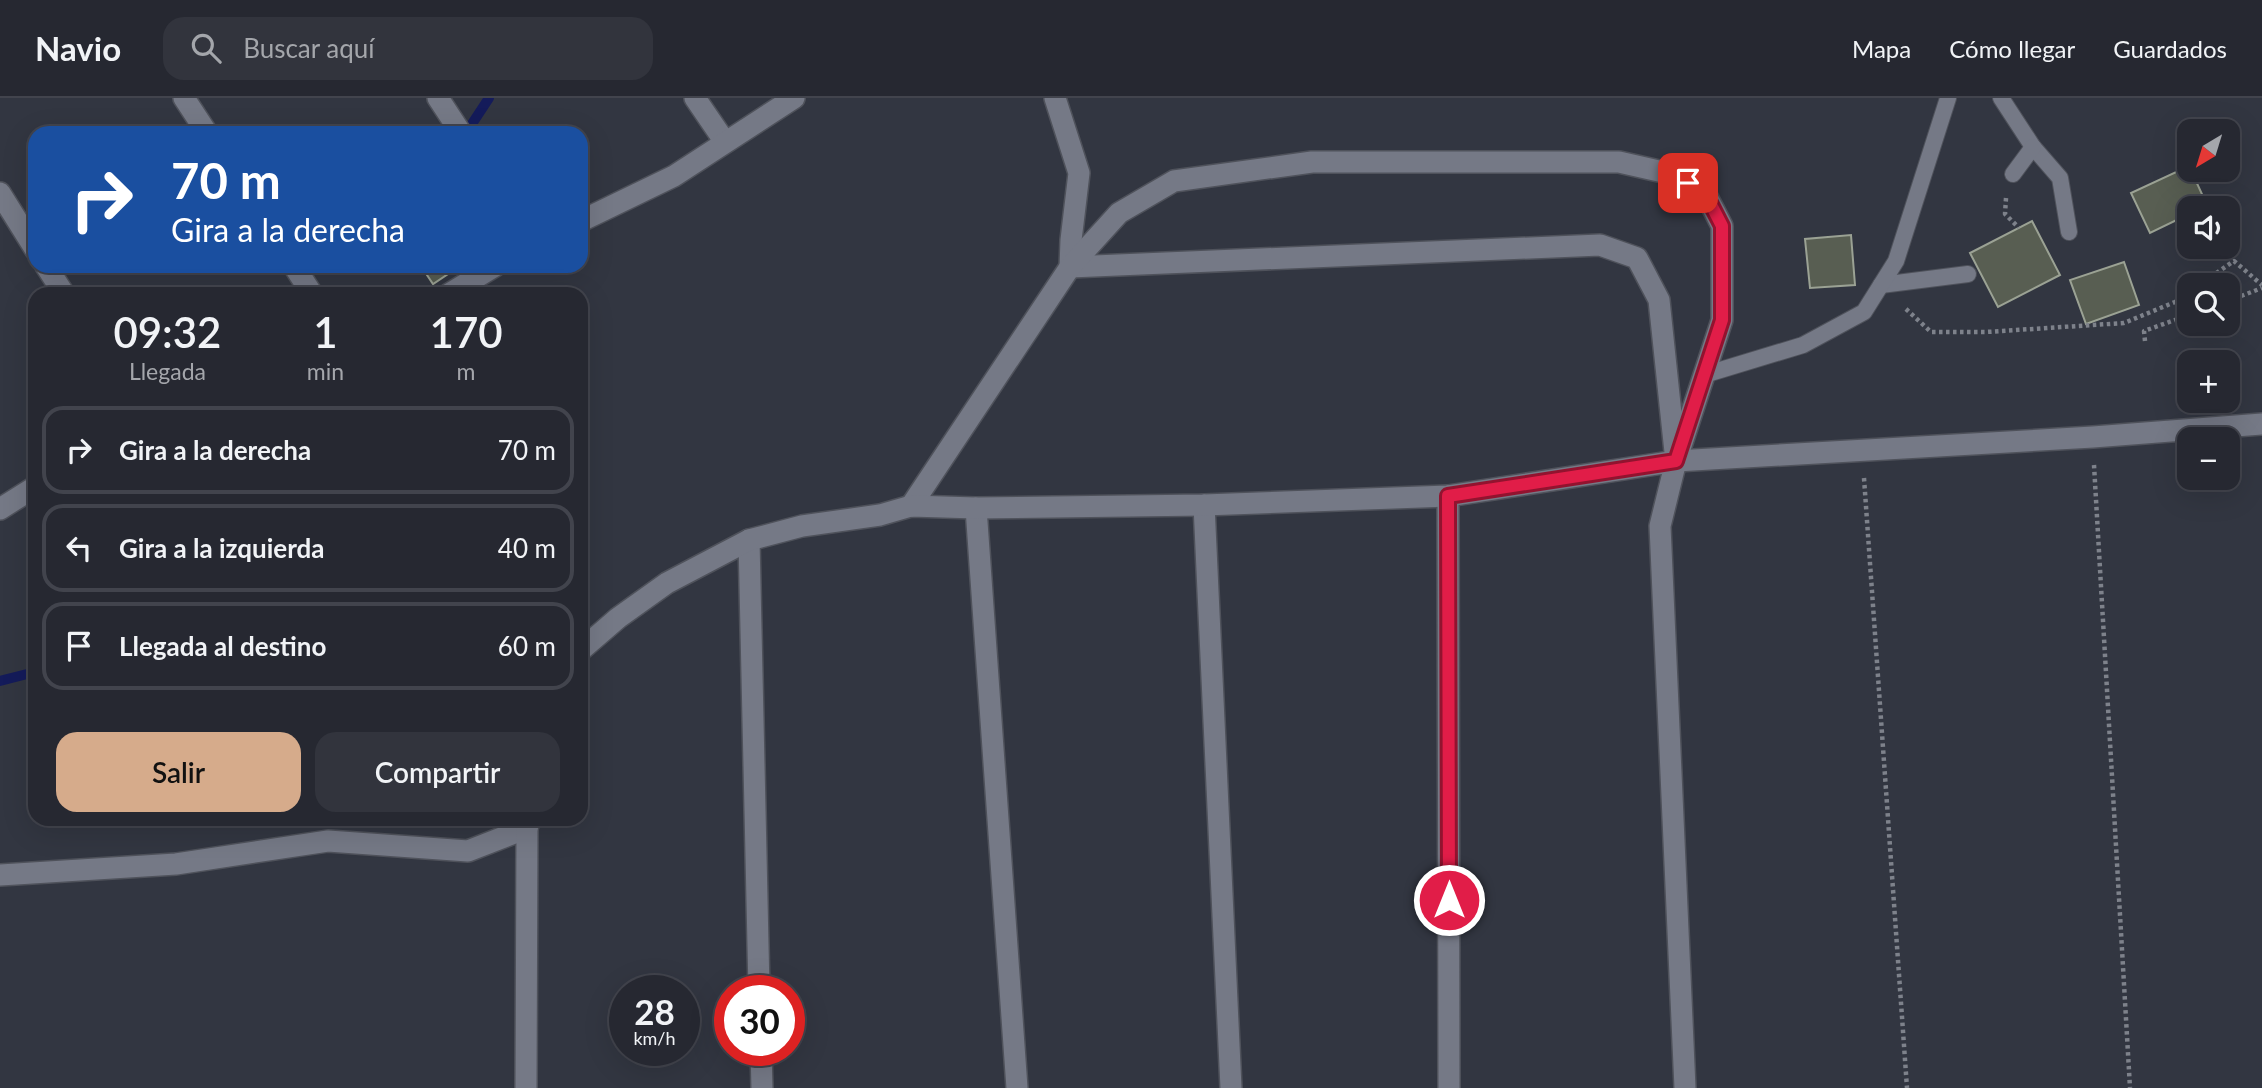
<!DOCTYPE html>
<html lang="es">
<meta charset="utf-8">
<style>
:root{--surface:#262831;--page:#32343d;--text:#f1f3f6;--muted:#a4a6ab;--line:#42444d;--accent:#d6ab8b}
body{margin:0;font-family:Lato,sans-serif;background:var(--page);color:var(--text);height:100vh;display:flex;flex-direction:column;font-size:26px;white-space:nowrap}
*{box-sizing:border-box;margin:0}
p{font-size:23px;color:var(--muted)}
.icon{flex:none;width:38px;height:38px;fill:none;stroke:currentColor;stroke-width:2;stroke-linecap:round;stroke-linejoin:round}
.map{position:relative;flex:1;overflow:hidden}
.details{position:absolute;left:28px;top:189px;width:560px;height:539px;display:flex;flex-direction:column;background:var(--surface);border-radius:21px;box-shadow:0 7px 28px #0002,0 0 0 2px var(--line)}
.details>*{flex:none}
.top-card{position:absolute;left:28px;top:28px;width:560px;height:147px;border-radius:21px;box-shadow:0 7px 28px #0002,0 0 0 2px var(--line);background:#1a4fa0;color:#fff;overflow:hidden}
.needle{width:46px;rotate:218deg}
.controls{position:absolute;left:2177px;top:21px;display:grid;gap:14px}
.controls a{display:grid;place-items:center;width:63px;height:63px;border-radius:14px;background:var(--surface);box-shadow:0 7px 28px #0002,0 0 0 2px var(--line);font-size:35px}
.speed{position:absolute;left:609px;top:877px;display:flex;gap:14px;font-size:35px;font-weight:700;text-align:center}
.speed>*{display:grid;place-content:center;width:91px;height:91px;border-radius:50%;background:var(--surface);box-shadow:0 7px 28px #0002,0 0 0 2px var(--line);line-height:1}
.speed small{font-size:18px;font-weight:400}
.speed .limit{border:10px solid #d22;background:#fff;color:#111}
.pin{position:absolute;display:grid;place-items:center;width:60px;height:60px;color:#fff;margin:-30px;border-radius:14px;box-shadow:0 4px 10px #0006}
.me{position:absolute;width:77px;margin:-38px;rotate:0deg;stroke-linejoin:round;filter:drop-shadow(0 0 5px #0008)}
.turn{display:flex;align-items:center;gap:24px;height:147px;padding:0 28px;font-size:32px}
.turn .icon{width:91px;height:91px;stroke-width:2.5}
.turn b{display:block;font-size:49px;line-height:60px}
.eta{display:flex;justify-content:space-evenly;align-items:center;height:119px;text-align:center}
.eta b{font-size:42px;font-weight:600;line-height:49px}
.primary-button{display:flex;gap:14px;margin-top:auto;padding:14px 28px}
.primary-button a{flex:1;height:80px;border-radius:21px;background:var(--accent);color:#111;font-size:28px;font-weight:600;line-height:80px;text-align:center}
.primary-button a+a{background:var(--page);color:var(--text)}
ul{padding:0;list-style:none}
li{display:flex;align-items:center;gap:21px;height:88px;margin:0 14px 10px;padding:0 14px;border:4px solid var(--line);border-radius:21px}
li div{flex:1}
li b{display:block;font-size:26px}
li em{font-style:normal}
header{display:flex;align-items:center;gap:42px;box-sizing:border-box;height:98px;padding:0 35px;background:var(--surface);border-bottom:2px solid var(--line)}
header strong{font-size:33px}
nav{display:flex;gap:38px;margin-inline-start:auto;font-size:24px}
.search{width:490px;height:63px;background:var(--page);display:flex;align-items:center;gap:18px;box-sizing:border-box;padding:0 24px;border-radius:21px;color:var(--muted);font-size:26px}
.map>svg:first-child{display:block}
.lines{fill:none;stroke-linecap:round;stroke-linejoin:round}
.stream{stroke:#141b5a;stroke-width:10}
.building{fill:#585e52;stroke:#9ba294;stroke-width:2}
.lane-casing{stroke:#4f525b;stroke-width:18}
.street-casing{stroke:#4f525b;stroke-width:24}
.path{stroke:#7e828b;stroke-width:4.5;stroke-dasharray:3.5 3.5;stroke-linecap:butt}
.lane{stroke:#757986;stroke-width:16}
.street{stroke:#757986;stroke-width:21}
.route-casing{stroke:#92132f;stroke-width:18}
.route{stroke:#e11d48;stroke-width:12}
</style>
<header>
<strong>Navio</strong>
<div class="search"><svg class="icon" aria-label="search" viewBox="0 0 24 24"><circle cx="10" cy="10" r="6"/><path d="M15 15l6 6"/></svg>Buscar aquí</div>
<nav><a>Mapa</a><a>Cómo llegar</a><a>Guardados</a></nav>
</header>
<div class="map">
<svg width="2262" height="990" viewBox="0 0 2262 990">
<rect width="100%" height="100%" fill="#323641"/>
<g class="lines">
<g class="stream">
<polyline points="466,35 489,0"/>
<polyline points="474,168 484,196"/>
<polyline points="0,583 35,574"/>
</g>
</g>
<g class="building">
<polygon points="2189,68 2207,107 2201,110 2189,110 2189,116 2150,135 2131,95"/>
<polygon points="2032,123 2060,177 1998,209 1970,155"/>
<polygon points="1851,137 1855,187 1810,190 1805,141"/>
<polygon points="2124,164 2139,207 2086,226 2070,182"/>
<polygon points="421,168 460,168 433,186"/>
</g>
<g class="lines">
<g class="lane-casing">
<g id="lane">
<polyline points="2001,0 2033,49 2060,80 2069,134"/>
<polyline points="2013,76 2033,49"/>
<polyline points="1881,187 1968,176"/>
<polyline points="1704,277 1803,247 1864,214 1896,163 1948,0"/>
</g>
</g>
<g class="street-casing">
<g id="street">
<polyline points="184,0 207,35"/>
<polyline points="438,0 461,35"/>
<polyline points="695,0 725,44"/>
<polyline points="1055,0 1079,75 1071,142 1070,169 1600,147 1637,160 1659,202 1675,354"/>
<polyline points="0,95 35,151"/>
<polyline points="581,123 674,78 794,0"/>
<polyline points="46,168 64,196"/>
<polyline points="294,168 312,196"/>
<polyline points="449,196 495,168"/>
<polyline points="1448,398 1449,990"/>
<polyline points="1204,407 1231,990"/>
<polyline points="911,408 1070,169 1119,115 1174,83 1312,64 1619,64 1672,76 1704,93 1722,128 1722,222 1676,363 1660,428 1685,990"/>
<polyline points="976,410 1017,990"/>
<polyline points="0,411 35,389"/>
<polyline points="749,442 759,892"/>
<polyline points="581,552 618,520 667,485 749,442 802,428 880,417 911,408 976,410 1204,407 1448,398 1676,363 2093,339 2262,326"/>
<polyline points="0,777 176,766 328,743 468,753 527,730 530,721"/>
<polyline points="761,952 762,990"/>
<polyline points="526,990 527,730"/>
</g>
</g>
<g class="path">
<polyline points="2006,100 2005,116 2019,130"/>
<polyline points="2199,187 2234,163 2262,187"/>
<polyline points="2228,203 2262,190"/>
<polyline points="1906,211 1931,234 1986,234 2124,225 2175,204 2189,194"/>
<polyline points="2145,243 2144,233 2189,217"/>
<polyline points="2094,367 2130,990"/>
<polyline points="1864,380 1907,990"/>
</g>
<use href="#lane" class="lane"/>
<use href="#street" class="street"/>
</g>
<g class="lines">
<g class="route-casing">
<polyline id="route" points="1449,802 1448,398 1676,363 1722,222 1722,128 1704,93 1688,85"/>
</g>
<use href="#route" class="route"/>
</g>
</svg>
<div class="controls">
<a><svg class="needle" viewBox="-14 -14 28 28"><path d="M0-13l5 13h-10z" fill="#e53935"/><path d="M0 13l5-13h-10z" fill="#a4a6ab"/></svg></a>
<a><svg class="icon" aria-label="sound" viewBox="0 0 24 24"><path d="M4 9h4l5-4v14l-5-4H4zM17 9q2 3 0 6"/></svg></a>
<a><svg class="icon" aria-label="search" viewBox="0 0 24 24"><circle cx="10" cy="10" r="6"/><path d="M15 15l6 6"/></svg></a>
<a>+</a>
<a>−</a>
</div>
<div class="speed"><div>28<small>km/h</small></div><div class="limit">30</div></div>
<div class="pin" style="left:1688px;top:85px;background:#d93025"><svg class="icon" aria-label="arrive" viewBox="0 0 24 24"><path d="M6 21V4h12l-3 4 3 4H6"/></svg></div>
<svg class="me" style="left:1449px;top:802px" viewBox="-20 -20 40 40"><circle r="17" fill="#e11d48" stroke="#fff" stroke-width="3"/><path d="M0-11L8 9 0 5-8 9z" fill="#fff"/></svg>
<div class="top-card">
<div class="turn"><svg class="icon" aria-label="right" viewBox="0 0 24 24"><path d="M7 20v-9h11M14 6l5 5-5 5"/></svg><div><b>70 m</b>Gira a la derecha</div></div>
</div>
<section class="details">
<div class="eta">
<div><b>09:32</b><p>Llegada</p></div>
<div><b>1</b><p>min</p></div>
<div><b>170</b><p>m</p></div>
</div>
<ul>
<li><svg class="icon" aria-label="right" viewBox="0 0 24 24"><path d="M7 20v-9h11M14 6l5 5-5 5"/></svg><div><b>Gira a la derecha</b></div><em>70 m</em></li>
<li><svg class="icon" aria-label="left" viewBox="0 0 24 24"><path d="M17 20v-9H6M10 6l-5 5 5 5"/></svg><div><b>Gira a la izquierda</b></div><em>40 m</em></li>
<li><svg class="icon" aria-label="arrive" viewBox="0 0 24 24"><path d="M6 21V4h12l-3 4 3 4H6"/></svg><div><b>Llegada al destino</b></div><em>60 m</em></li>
</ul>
<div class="primary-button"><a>Salir</a><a>Compartir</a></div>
</section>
</div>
